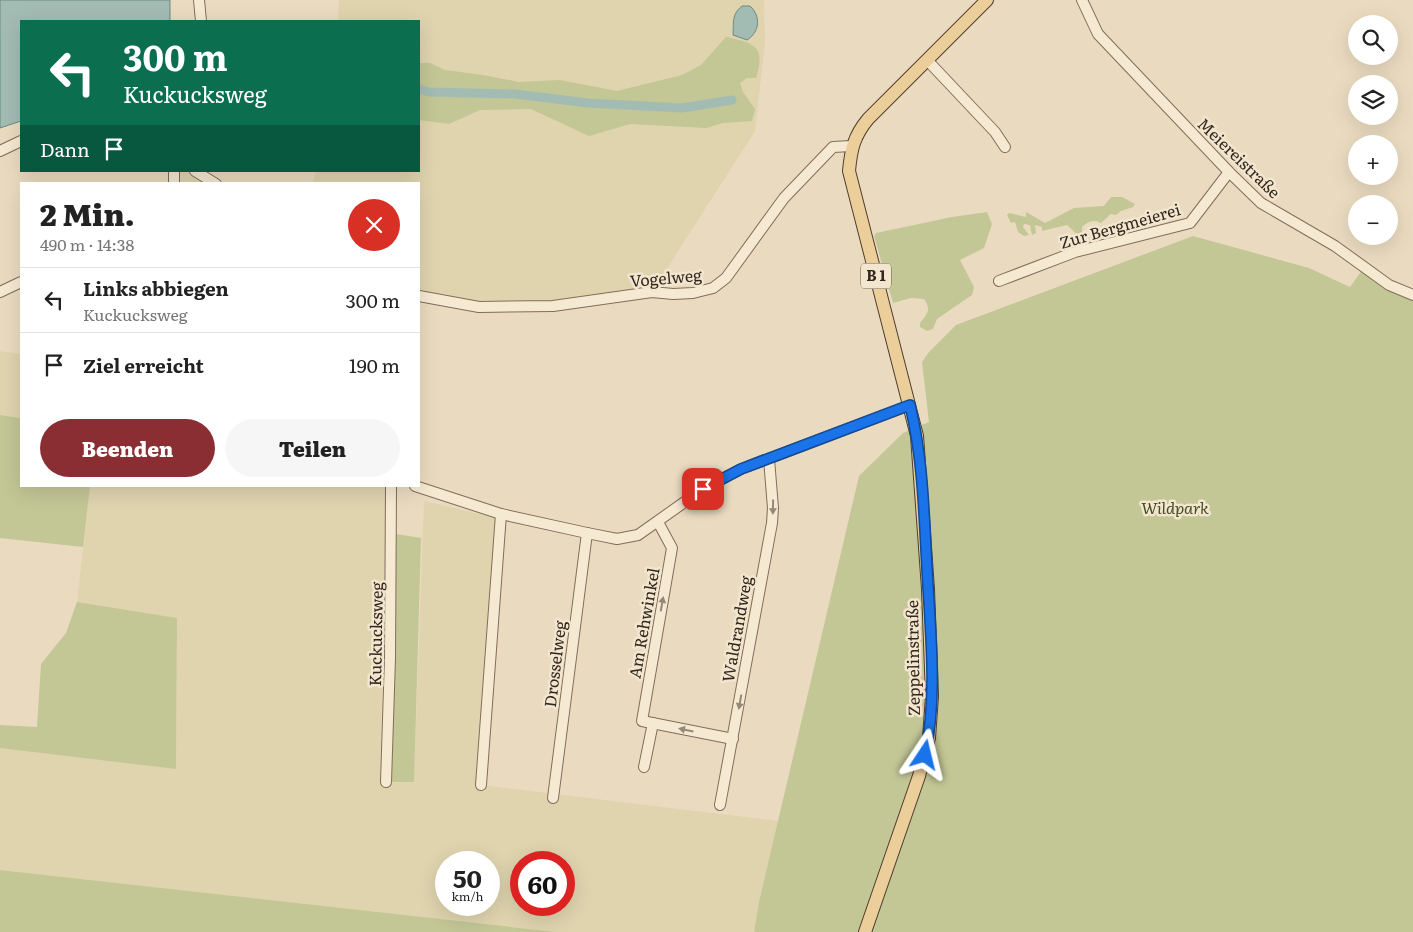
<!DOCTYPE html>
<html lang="de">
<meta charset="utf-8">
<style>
:root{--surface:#fff;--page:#f6f6f6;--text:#222;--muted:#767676;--line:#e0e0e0;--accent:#8b2e33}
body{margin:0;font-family:Literata,serif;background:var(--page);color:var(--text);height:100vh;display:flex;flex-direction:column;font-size:19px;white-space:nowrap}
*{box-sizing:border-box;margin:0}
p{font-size:16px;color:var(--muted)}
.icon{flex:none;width:28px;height:28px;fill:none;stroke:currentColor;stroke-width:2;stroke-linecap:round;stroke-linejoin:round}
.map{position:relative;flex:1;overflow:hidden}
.side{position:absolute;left:20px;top:182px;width:400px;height:305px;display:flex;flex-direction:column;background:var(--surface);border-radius:0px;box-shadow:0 5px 20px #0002}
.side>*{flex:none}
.guide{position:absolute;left:20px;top:20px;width:400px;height:152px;border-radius:0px;box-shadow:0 5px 20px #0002;background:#0b6e4f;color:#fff;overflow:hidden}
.tools{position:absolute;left:1348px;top:15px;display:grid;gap:10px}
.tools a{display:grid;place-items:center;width:50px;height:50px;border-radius:50%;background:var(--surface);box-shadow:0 5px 20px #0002;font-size:25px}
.speed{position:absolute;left:435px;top:851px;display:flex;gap:10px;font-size:25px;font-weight:700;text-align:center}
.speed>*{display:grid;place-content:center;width:65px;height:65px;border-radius:50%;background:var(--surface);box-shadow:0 5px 20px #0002;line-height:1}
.speed small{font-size:12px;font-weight:400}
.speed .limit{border:8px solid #d22;background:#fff;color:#111}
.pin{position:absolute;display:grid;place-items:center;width:42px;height:42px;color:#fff;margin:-21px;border-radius:10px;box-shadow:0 2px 8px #0006}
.me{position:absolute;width:55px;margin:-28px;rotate:10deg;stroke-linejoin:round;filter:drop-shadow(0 0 4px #0008)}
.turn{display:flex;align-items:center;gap:18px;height:105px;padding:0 20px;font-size:22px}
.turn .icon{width:65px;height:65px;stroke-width:2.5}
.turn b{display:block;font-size:35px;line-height:42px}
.then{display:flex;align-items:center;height:48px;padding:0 20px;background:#0003;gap:10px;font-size:19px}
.round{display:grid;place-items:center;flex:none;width:52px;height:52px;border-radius:26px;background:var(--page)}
.summary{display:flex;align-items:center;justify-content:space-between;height:85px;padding:0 20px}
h1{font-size:30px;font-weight:800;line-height:38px}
.button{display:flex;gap:10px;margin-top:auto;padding:10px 20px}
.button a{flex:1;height:58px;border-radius:30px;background:var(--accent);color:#fff;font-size:20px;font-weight:800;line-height:58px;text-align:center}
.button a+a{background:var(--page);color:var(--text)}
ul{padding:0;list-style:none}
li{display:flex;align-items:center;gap:15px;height:65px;padding:0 20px;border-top:1px solid var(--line)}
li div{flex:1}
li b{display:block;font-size:19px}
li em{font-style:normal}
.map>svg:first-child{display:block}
.farmland{fill:#dfd4ae;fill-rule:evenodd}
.green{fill:#c3c695}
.water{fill:#a3bcb3;stroke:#6b8980}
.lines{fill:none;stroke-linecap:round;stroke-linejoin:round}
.canal{stroke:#a3bcb3;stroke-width:9}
.minor-casing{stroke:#816d5a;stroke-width:12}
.major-casing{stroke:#4f3c2e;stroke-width:14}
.minor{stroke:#f5e9d2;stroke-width:10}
.major{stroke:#ebce9a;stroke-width:12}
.oneway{fill:#948878}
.route-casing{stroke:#114b97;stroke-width:12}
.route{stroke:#1a73e8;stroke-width:9}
.labels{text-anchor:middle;stroke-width:5;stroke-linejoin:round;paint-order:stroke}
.shield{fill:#f2e6cf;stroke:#6c6052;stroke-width:1}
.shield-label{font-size:15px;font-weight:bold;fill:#32261d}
.street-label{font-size:16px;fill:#32261d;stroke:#f2e6cf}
.park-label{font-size:16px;font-style:italic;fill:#454d25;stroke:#f2e6cf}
</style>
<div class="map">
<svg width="1413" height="932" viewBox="0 0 1413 932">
<rect width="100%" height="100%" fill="#eadbc0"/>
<g class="farmland">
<polygon points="339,0 764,0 765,43 755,131 652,292 603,300 479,307 419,296 419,184 312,184 316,171 419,171 419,21 338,21"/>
<polygon points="174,171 192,171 210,184 174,184"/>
<polygon points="0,351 21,354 21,418 0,415"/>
<path d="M90,486h297l-7,297 34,-1 10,-281 72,17 -15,267 298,36 -20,81 -5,30h-198l-556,-62v-123l176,22 1,-151 -100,-16zM446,862h43v43h-43zM521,862h43v43h-43z"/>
</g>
<g class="green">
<path d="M726,37c29,6 40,10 30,41h-9l-7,5 3,9 12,17 -3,12 -29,2 -17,5 -76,-4 -41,12 -58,-27 -51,1 -31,14 -30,-4v-57h11l15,7 38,5 36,7 41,-2 57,11 65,-16 19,-10z"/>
<path d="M1111,197h11l13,7 -2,3 -12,4 -5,4 -5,-1 -10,9c-7,-4 -13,-2 -19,4v12l-15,-14 -25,6v-4l-7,-2 1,8 -4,2 -2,-10 -6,-1 -1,3 6,8 -5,1 -6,-4 -3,-10 -4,1 -4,-8 2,-2 17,4v-5l19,11 29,-15 30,-2z"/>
<path d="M987,212l5,12 -8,24 -24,12 14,27 -2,8 -35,24 -4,10 -6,2 -7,-4v-4c7,-9 12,-13 4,-24l-13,-1 -18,5 -19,-67 2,-3 76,-16z"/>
<polygon points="1193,236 1309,268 1350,287 1365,266 1413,295 1413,932 754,932 759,902 859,476 903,433 929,422 922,362 929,352 956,325"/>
<polygon points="0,415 21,418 21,486 90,486 83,547 0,538"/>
<polygon points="396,534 421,538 414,782 388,782"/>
<polygon points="77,602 177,618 176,769 0,748 0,725 37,727 41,664 66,633"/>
<polygon points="0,870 556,932 0,932"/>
</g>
<g class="water">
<polygon points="0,0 170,0 170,21 21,21 21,121 0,128"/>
<path d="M742,6h8c11,10 10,26 -3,34l-14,-5c1,-12 -2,-20 9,-29z"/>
</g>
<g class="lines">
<polyline class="canal" points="419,89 429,92 515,94 588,103 682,108 732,100"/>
<g class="minor-casing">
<g id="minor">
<polyline points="199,0 201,21"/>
<polyline points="1082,0 1098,34 1229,172 1261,203 1335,246 1389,285 1413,295"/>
<polyline points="927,60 995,132 1005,147"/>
<polyline points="0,151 21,141"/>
<polyline points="195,171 216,184"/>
<polyline points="174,184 174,171"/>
<polyline points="999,281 1075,252 1190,223 1229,172"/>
<polyline points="0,292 21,282"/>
<polyline points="419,296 479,307 553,306 652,292 673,294 693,293 713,288 726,278 784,198 833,147 851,146"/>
<polyline points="415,486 501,514 587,533 617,539 638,535 703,489 741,469 910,405"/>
<polyline points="658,522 672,548 642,721 733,739"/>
<polyline points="644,767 653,723"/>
<polyline points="386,782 390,658 391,486"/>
<polyline points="481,785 501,514"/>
<polyline points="553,798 587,533"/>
<polyline points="720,805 772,523 773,508 769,459"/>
</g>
</g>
<g class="major-casing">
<path id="major" d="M865,932l54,-156 10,-38 3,-42 -4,-107 -11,-153 -68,-265c2,-22 5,-35 19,-52l119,-119"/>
</g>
<use href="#minor" class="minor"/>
<use href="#major" class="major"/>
</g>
<defs><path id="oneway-solid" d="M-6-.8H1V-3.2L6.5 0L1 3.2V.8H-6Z" transform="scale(1.25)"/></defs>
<g class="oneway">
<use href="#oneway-solid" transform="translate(773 507) rotate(91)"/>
<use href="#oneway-solid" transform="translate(662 604) rotate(-80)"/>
<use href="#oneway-solid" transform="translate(740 702) rotate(100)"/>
<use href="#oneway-solid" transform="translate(686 730) rotate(-168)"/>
</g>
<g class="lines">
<g class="route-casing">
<path id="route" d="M703,489l38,-20 169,-64c13,53 14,109 17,163 3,62 11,127 -2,187"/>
</g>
<use href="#route" class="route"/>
</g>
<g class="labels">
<rect class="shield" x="861" y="263.5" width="30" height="25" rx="4"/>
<g class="shield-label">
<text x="876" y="281">B 1</text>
</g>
<g class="street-label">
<text transform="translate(1239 158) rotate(44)" y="6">Meiereistraße</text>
<text transform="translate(1120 226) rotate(-16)" y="6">Zur Bergmeierei</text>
<text transform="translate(666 278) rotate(-5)" y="6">Vogelweg</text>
<text transform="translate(644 623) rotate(-80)" y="6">Am Rehwinkel</text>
<text transform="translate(737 629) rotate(-80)" y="6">Waldrandweg</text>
<text transform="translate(376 634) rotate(-89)" y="6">Kuckucksweg</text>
<text transform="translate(913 658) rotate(-91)" y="6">Zeppelinstraße</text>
<text transform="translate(555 664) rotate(-83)" y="6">Drosselweg</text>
</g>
<g class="park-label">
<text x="1175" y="514">Wildpark</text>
</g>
</g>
</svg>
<div class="tools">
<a><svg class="icon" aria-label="search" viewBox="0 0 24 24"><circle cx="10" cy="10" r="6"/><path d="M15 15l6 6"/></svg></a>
<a><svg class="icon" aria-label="layers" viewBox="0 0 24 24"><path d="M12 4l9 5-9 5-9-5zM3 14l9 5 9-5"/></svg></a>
<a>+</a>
<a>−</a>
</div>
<div class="speed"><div>50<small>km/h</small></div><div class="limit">60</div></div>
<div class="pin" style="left:703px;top:489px;background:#d93025"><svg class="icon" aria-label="arrive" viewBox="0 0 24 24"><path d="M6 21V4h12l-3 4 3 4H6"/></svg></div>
<svg class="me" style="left:925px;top:755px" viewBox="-20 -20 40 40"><path d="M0-17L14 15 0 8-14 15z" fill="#1a73e8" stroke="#fff" stroke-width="4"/></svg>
<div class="guide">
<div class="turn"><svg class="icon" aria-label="left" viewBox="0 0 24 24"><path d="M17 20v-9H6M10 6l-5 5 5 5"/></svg><div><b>300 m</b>Kuckucksweg</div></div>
<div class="then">Dann<svg class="icon" aria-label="arrive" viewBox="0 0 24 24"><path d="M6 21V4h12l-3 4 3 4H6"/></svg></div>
</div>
<section class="side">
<div class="summary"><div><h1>2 Min.</h1><p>490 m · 14:38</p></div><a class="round" style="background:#d93025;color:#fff"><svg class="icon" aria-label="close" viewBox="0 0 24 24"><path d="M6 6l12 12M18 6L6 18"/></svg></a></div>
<ul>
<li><svg class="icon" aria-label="left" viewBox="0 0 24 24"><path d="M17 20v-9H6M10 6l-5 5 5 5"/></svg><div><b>Links abbiegen</b><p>Kuckucksweg</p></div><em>300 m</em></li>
<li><svg class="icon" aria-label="arrive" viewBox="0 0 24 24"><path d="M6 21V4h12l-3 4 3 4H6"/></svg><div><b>Ziel erreicht</b></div><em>190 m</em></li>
</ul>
<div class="button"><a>Beenden</a><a>Teilen</a></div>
</section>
</div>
